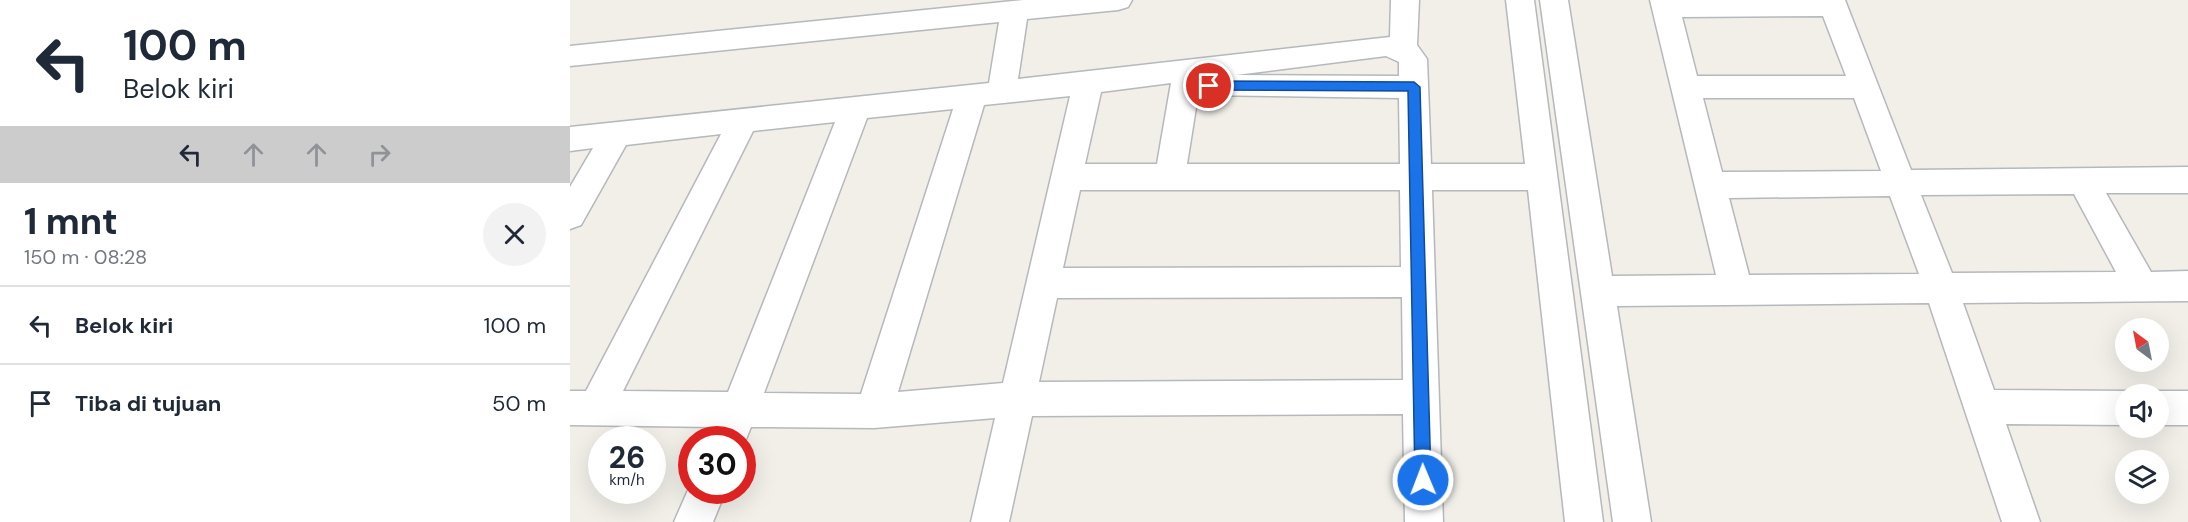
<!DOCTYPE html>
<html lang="id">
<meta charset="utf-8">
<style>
:root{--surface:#fff;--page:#f2f2f3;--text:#1f2937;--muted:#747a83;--line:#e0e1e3}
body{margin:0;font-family:"DM Sans",sans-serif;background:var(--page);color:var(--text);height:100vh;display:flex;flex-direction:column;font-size:22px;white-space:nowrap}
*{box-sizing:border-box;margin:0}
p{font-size:20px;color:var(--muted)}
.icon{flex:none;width:33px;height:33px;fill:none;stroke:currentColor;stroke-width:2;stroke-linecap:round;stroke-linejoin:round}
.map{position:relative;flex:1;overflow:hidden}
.panel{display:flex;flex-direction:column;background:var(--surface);width:570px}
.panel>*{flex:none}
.guide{background:#fff;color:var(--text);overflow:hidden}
.needle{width:39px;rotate:328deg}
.tools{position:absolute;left:1545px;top:318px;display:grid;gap:12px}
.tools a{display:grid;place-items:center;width:54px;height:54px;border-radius:50%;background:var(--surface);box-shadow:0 6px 24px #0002;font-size:30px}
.speed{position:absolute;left:18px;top:426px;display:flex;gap:12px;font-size:30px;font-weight:700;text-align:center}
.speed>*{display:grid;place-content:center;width:78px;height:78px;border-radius:50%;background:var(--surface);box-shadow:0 6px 24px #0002;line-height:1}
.speed small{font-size:15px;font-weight:400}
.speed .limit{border:9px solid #d22;background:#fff;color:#111}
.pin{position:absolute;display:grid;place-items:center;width:51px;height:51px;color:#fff;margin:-26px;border:3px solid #fff;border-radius:50%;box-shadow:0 2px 6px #0007}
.me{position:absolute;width:66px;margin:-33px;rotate:359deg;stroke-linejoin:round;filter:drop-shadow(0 0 4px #0008)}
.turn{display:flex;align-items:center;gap:21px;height:126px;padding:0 24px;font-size:27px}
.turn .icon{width:78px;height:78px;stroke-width:2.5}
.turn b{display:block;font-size:42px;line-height:51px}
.lanes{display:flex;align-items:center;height:57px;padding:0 24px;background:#0003;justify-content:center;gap:30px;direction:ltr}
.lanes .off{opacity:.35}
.round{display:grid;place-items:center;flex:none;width:63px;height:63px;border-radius:32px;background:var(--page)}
.summary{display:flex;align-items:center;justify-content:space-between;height:102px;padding:0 24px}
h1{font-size:36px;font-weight:800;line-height:45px}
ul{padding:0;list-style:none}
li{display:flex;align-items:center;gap:18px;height:78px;padding:0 24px;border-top:2px solid var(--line)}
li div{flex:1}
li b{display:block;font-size:22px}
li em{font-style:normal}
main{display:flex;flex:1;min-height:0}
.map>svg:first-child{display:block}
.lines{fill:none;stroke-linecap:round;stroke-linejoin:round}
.minor-casing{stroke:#b5b8bc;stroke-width:3}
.minor{fill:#fff;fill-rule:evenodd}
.route{fill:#1a73e8;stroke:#114b97;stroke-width:1.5}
</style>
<main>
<section class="panel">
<div class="guide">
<div class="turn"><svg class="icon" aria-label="left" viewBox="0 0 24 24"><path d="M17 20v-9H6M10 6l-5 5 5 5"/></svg><div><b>100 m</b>Belok kiri</div></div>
<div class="lanes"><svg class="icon" aria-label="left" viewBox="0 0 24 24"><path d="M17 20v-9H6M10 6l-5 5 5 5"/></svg><svg class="icon off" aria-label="ahead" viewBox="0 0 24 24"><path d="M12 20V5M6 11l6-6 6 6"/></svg><svg class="icon off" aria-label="ahead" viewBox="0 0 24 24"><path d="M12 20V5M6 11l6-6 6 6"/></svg><svg class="icon off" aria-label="right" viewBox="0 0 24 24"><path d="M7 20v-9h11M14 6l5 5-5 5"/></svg></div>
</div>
<div class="summary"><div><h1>1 mnt</h1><p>150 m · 08:28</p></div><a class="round"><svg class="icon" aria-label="close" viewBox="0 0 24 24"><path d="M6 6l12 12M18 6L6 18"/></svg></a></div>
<ul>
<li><svg class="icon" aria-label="left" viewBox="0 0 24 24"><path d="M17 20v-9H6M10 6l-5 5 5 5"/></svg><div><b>Belok kiri</b></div><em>100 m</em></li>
<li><svg class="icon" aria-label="arrive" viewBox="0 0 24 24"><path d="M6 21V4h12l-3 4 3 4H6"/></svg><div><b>Tiba di tujuan</b></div><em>50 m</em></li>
</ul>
</section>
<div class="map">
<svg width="1618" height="522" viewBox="0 0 1618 522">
<rect width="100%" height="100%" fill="#f1efe8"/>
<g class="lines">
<g class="minor-casing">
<g id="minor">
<path d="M453,0h109l-4,7 -10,3 -91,9 -9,60 372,-42 1,-37h28l-2,45 10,14 4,105h94l-19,-164h28l69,522h-38l-37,-332h-96l11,332h-38l-2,-108 -371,2 -23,106h-38l24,-104 -121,10 -123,-1 -9,22v-9h-32l5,-13 -145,-2v-34h16l135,-257 -95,11 -45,80 -11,4v-42l23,-39 -23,3v-24l419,-44 10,-61 -429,44v-20zM816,56l13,6v14l-163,-1zM601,83l-14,81h-72l16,-72zM628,95l201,3 1,66h-213zM500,96l-67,287 -105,9 86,-287zM383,109l-92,285 -97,-1 103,-275zM265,122l-107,270 -105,-1 130,-260zM510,190h320l1,77 -338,1zM832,297l1,83 -364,2 18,-84z"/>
<path d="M970,0h28l44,276 104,-1 -66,-275h195l66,170 277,-3v26h-82l45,79 37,-1v30l-225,2 31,87 132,1 9,3h-9v31l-120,-1 34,98h-38l-73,-219 -312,3 34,216h-38zM1253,16l23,60h-149l-15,-59zM1133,98h151l27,73 -159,1zM1504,194l42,78 -164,1 -31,-78zM1320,196l29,78 -170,1 -20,-77z"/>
<polygon points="1588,391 1618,391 1618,425 1588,425 1588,394 1579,394"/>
<polygon points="122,481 122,490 156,490 143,522 104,522"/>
</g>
</g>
<use href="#minor" class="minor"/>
</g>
<polygon class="route" points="639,81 844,82 850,87 861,480 859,486 853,488 848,486 845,480 838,91 639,90 633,86"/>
</svg>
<div class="tools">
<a><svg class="needle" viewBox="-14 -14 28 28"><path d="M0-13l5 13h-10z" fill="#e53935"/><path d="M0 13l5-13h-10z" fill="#747a83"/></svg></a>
<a><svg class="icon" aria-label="sound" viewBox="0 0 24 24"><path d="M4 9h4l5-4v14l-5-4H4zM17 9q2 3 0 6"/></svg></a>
<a><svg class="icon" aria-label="layers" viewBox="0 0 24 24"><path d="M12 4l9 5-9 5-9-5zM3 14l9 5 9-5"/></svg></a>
</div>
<div class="speed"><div>26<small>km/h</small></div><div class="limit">30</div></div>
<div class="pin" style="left:639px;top:86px;background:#d93025"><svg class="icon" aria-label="arrive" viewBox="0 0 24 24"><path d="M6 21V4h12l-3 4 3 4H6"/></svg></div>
<svg class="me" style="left:853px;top:480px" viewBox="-20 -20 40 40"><circle r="17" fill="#1a73e8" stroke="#fff" stroke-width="3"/><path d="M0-11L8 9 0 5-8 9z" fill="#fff"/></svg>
</div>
</main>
